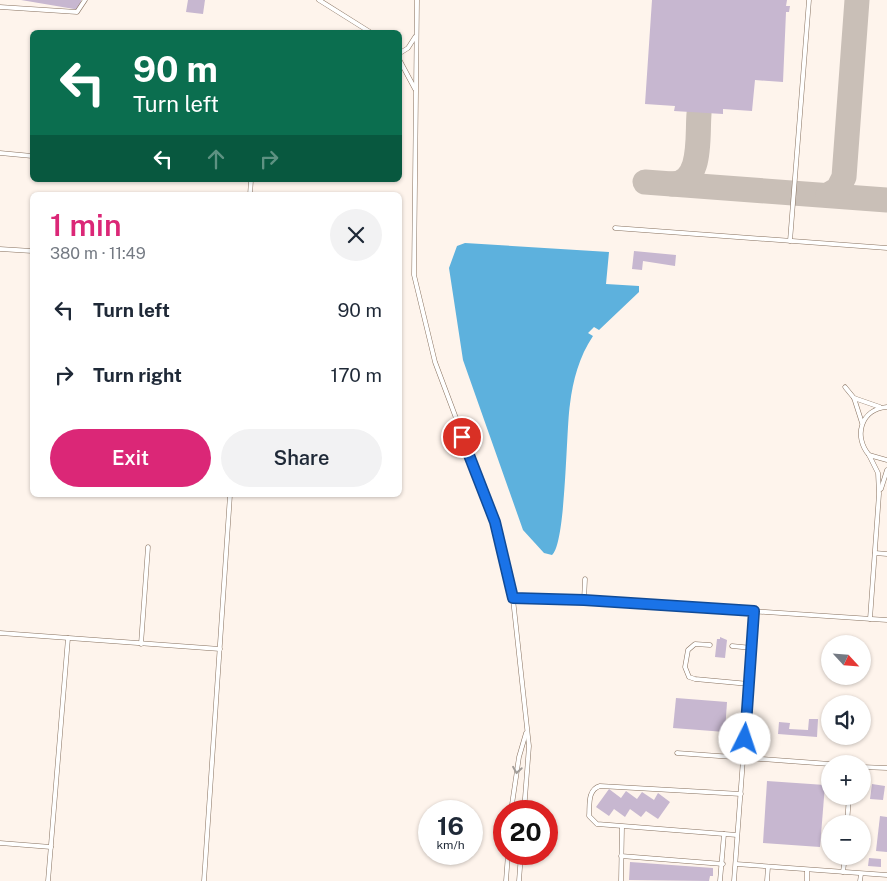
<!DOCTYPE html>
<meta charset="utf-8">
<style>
:root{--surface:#fff;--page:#f2f2f3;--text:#1f2937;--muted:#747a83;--accent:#db2777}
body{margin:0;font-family:"Public Sans",sans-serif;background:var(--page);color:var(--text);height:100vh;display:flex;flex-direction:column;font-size:19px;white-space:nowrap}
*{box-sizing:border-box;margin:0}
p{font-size:16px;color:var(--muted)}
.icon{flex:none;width:28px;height:28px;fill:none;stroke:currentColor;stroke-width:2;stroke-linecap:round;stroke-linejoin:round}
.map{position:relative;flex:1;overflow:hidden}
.panel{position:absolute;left:30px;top:192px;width:372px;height:305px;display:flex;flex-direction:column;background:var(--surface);border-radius:8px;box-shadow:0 1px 4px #0004}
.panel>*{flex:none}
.guide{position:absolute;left:30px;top:30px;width:372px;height:152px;border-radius:8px;box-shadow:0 1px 4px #0004;background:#0b6e4f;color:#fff;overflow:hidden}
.needle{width:32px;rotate:116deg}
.fabs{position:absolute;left:821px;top:635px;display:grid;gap:10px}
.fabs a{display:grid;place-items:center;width:50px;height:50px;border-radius:50%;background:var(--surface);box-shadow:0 1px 4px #0004;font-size:25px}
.speed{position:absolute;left:418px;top:800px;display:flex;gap:10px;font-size:25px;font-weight:700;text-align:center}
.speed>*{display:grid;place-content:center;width:65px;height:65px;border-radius:50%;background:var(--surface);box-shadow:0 1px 4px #0004;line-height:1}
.speed small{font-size:12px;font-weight:400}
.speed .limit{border:8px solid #d22;background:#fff;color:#111}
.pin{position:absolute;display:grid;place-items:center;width:42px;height:42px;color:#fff;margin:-21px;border:2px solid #fff;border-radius:50%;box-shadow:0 1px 5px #0007}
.me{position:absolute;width:55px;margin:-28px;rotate:4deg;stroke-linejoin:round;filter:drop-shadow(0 0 4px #0008)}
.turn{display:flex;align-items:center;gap:18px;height:105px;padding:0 20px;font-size:22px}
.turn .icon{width:65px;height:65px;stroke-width:2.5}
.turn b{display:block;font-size:35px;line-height:42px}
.lanes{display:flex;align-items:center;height:48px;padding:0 20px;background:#0003;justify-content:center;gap:25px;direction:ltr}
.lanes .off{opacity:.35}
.round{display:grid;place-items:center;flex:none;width:52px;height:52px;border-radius:26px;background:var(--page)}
.head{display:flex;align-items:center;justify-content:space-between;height:85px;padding:0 20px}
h1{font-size:30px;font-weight:600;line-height:38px;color:var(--accent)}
.primary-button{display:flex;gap:10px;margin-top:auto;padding:10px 20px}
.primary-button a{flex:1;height:58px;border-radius:30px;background:var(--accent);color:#fff;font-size:20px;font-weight:600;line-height:58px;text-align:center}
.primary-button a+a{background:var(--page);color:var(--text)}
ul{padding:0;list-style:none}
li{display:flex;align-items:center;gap:15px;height:65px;padding:0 20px}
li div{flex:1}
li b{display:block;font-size:19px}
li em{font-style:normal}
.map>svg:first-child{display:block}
.water{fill:#5db1dd}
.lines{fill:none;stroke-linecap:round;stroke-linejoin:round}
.taxiway{stroke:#c9bfb7;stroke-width:25}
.building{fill:#c7b7d0}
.service-casing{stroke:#87715f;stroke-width:5}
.service{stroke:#fff;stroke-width:4}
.oneway{stroke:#a29d99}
.route-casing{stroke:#114b97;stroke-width:12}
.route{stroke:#1a73e8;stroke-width:9}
</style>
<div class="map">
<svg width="887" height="881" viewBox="0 0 887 881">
<rect width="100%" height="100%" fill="#fef4ec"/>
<path class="water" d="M465,243l144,9 -3,32 33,2v6l-40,38 -5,-3 -6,6 5,3c-14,21 -20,44 -23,68 -4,26 -4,140 -18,151l-8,-2 -21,-23 -60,-170 -14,-92 8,-22z"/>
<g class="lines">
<g class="taxiway">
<polyline points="645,182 887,200"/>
<path d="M672,184c31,-1 25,-48 27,-70"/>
<polyline points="828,195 838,189 844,177 857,0"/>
</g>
</g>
<g class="building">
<polygon points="21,0 81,0 80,10"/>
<polygon points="188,0 205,0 203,14 186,12"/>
<polygon points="652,0 787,0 786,6 790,6 789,12 786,12 783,82 755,80 752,111 723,109 723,114 674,111 675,106 645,104"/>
<polygon points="634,251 676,255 675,266 643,261 642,270 632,269"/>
<polygon points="720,637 727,640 725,658 715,657 717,639 720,639"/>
<polygon points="676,698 727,702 725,732 673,728"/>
<polygon points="809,719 818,719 817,737 778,734 779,722 790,723 789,729 808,730"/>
<polygon points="767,781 825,785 820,847 763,843"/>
<polygon points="872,784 885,786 883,800 870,799"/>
<polygon points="609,789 621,798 626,791 637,799 642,792 654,800 658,793 670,802 658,819 646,811 641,817 630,809 625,817 614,809 609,816 596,807"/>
<polygon points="880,816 887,817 887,852 876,851"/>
<polygon points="869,858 881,859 881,867 868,866"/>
<polygon points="630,862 713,868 713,876 710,876 709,881 629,880"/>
</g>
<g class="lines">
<g class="service-casing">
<g id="service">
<polyline points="319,0 370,32"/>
<polyline points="417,0 414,275 435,362 495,522 513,599 529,746 524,811"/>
<polyline points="0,7 77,12 85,0"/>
<polyline points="400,53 408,48 415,37"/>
<polyline points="400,61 415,89"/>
<polyline points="0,153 32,156"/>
<polyline points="250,195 251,180"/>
<polyline points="615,228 887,248"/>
<polyline points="790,241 809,0"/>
<polyline points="0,249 32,251"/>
<polyline points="845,387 854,398 862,423"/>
<polyline points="854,398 880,407"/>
<path d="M887,407c-26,2 -34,29 -18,48l18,5"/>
<polyline points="869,455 878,473 879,494 870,619"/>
<polyline points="881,489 887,470"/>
<polyline points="875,553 887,554"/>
<polyline points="513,599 584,600 887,620"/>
<polyline points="584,600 585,579"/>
<polyline points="0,633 220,649"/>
<polyline points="141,644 148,547"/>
<polyline points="710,645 695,644 688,650 685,667 689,677 695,679 749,684"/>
<polyline points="732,646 752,648"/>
<polyline points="677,753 830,764"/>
<polyline points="862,767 887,768"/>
<polyline points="511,811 519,757 526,733"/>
<polyline points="847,824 849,796"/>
<path d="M737,835l-140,-11 -8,-8c1,-11 -2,-26 11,-30l141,8"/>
<polyline points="0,843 51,847"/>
<polyline points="621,856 723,864"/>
<polyline points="736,864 887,875"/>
<polyline points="843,872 845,856"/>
<polyline points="48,881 68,638"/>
<polyline points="204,881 230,495"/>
<polyline points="506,881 508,854"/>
<polyline points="519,881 521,854"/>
<polyline points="621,881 622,827"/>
<polyline points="720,881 724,834"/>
<polyline points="734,881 754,611"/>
<polyline points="767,881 768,867"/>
<polyline points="807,881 807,871"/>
<polyline points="860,881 861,874"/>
</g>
</g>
<use href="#service" class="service"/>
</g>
<defs><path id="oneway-chevron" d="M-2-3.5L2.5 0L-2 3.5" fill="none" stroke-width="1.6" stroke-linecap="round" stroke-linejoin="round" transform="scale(1.25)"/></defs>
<use class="oneway" href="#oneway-chevron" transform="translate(517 770) rotate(99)"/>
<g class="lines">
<g class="route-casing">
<polyline id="route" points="462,437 495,522 513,598 584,600 754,611 745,739"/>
</g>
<use href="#route" class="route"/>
</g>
</svg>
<div class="fabs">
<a><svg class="needle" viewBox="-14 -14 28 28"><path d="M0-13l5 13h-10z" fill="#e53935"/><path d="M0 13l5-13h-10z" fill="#747a83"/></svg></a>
<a><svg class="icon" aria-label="sound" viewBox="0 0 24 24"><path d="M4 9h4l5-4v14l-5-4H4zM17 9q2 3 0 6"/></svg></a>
<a>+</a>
<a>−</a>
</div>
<div class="speed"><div>16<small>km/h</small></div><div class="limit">20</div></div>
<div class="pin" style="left:462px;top:437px;background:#d93025"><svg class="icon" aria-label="arrive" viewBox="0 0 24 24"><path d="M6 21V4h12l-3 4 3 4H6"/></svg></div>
<svg class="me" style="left:745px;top:739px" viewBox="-20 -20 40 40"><circle r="19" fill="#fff"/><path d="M0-13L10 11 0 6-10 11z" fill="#1a73e8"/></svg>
<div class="guide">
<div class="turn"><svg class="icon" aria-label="left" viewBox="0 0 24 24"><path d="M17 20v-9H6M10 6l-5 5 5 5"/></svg><div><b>90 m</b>Turn left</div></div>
<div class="lanes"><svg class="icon" aria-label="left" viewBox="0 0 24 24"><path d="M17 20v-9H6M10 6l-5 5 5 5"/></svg><svg class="icon off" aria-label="ahead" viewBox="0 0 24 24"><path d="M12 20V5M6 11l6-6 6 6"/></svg><svg class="icon off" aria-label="right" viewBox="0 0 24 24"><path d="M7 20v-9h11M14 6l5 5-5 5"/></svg></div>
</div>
<section class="panel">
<div class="head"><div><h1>1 min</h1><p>380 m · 11:49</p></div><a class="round"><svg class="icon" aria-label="close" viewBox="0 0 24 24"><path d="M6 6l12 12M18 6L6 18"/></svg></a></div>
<ul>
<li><svg class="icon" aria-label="left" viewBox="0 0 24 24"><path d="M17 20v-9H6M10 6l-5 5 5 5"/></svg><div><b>Turn left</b></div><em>90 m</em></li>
<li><svg class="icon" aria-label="right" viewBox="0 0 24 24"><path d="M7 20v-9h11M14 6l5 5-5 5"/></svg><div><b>Turn right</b></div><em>170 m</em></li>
</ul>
<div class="primary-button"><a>Exit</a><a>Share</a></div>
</section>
</div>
